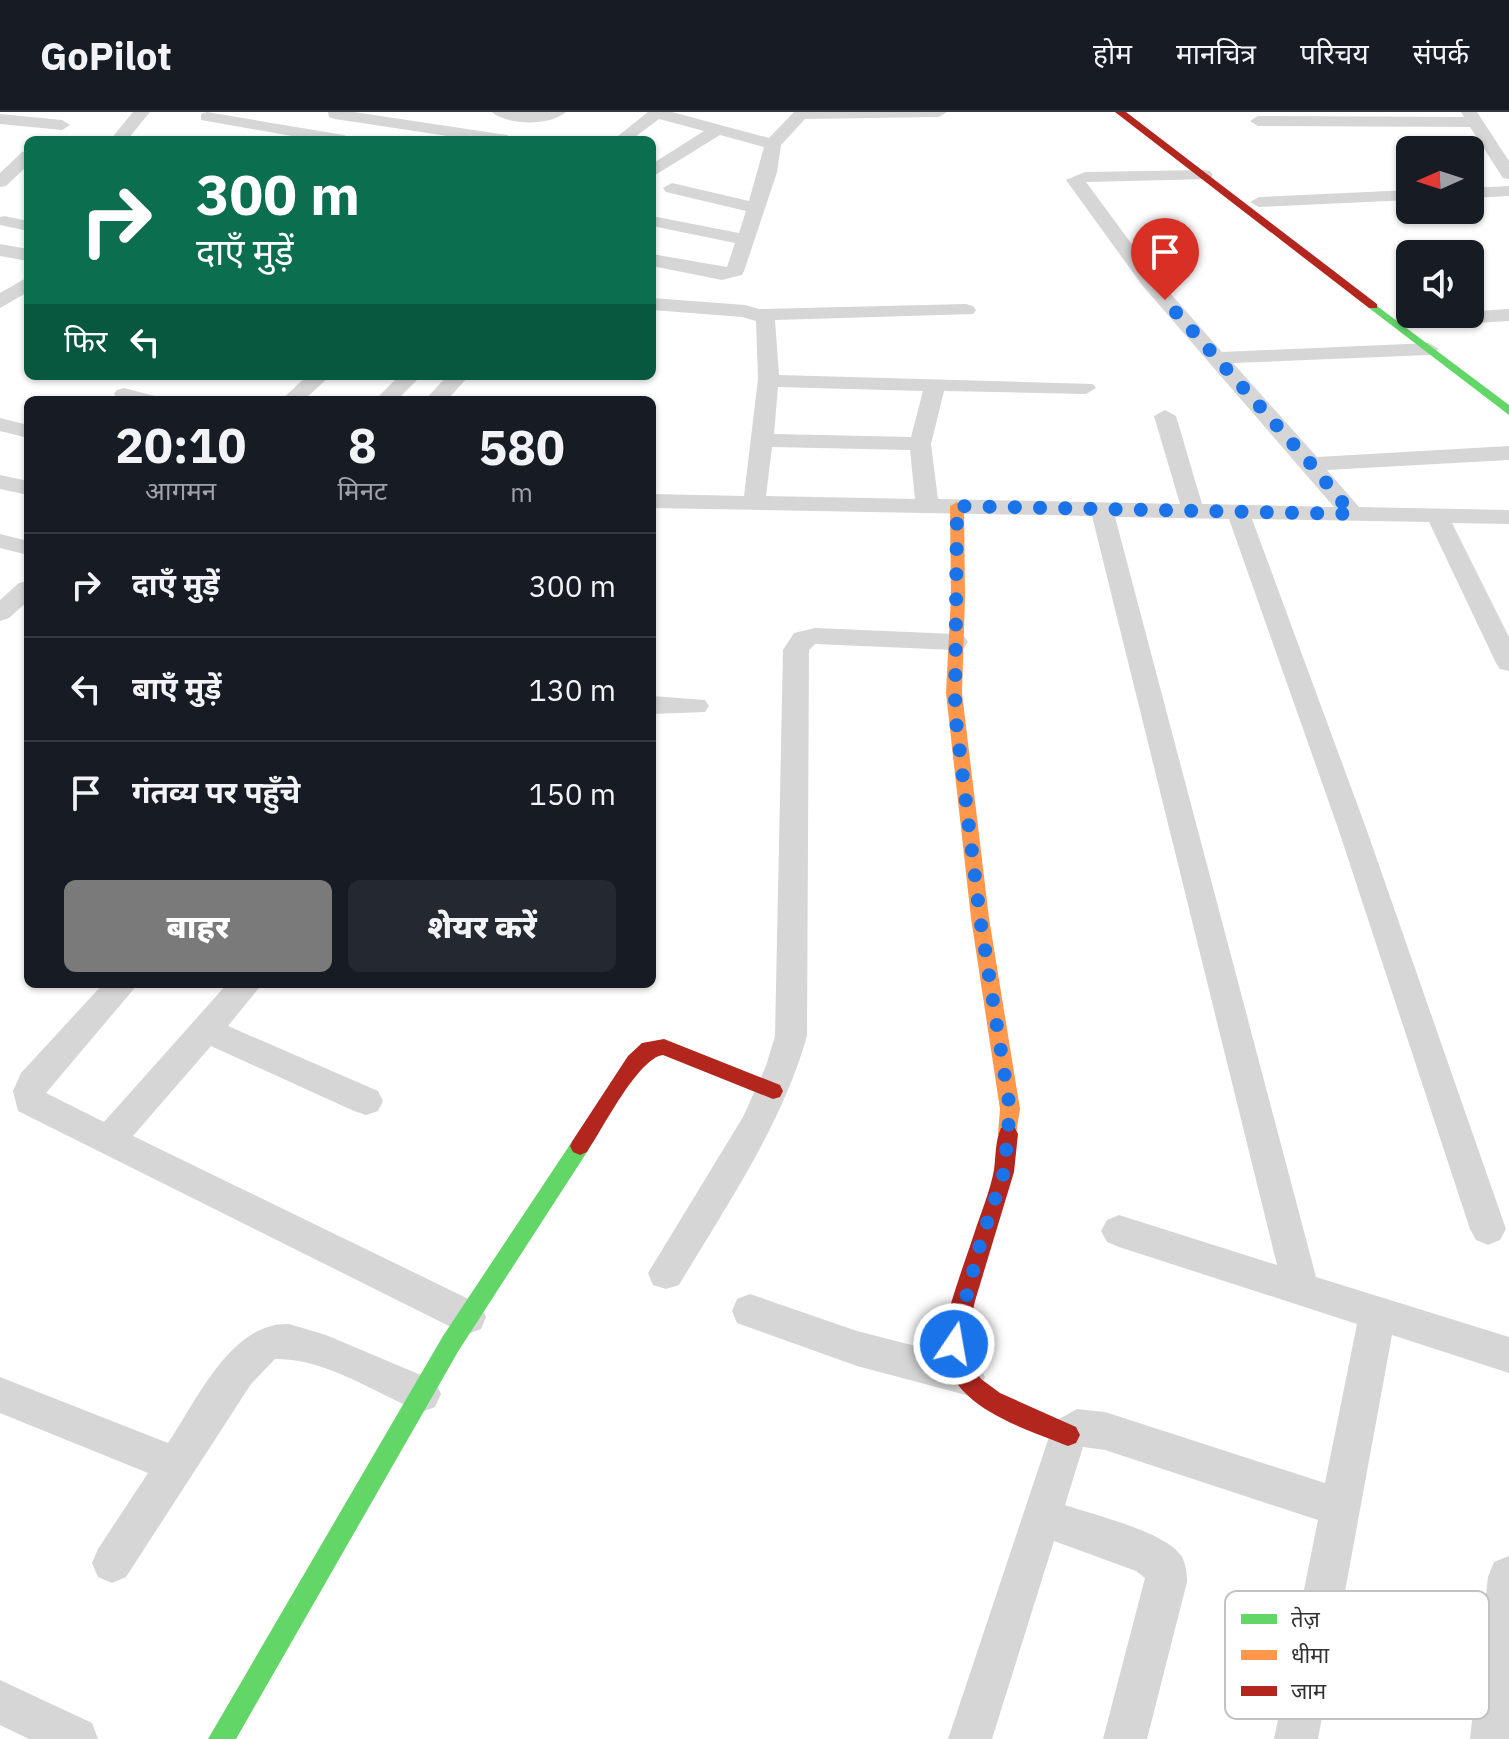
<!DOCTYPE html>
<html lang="hi">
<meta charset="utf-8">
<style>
:root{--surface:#171b24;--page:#242831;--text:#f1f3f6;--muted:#9ea1a6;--line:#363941;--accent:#7a7a7a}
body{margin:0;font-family:"IBM Plex Sans","Noto Sans Devanagari",sans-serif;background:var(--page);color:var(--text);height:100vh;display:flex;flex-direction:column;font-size:30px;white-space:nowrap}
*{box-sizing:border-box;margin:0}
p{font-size:26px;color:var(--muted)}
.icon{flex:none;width:44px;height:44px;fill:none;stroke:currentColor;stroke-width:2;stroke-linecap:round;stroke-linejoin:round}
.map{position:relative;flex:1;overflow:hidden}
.panel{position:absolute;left:24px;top:284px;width:632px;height:592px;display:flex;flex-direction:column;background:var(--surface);border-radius:12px;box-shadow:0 2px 6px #0004}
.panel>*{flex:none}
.guide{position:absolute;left:24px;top:24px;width:632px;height:244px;border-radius:12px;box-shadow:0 2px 6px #0004;background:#0b6e4f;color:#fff;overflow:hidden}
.needle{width:52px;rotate:267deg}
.fabs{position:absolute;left:1396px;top:24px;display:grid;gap:16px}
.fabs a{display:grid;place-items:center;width:88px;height:88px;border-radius:12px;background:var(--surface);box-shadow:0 2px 6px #0004;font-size:40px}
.pin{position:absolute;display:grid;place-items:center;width:68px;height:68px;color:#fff;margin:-82px -34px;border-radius:50% 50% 50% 0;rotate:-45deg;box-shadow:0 0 8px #0007}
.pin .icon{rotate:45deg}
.me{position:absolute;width:88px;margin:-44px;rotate:12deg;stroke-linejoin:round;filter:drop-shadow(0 0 6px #0008)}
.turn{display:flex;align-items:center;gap:28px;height:168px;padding:0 40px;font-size:36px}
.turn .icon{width:104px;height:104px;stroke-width:2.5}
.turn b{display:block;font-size:56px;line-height:68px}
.then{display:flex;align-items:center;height:76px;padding:0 40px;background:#0003;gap:16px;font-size:30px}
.eta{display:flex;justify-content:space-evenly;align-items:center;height:136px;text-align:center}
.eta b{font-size:48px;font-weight:800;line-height:56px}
.cta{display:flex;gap:16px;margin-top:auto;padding:16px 40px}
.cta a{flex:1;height:92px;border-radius:12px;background:var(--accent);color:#fff;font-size:32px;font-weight:800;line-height:92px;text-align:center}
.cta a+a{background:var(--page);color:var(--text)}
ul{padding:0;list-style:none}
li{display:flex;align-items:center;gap:24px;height:104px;padding:0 40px;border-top:2px solid var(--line)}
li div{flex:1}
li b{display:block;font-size:30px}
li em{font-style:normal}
header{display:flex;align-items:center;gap:48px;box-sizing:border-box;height:112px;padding:0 40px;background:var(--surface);border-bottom:2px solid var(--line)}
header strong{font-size:38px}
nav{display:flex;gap:44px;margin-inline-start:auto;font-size:28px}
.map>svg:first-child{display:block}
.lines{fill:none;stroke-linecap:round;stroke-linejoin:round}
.street{fill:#d6d6d6;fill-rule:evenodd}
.fast{fill:#63d668;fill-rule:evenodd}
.slow{fill:#ff974d;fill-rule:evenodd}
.jam{fill:#b3261e;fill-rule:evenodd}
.route{stroke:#1a73e8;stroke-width:14;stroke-dasharray:0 25.2}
.key{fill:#fff;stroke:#c2c2c2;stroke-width:2}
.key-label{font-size:22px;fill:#323232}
</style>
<header>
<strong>GoPilot</strong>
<nav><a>होम</a><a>मानचित्र</a><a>परिचय</a><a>संपर्क</a></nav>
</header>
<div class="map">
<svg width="1509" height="1627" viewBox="0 0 1509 1627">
<rect width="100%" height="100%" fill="#fff"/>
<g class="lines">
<g class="street">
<polygon points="133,0 150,0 127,28 110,28"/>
<polygon points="207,0 344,23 352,28 315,28 201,8 201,2"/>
<polygon points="328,0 354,0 507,23 515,28 474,28 335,7 329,5"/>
<path d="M492,0h74c-16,14 -58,14 -74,0z"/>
<polygon points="648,0 672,0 769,26 794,0 947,0 939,5 805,7 781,33 777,60 744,159 742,163 722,168 652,154 652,142 727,155 735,131 652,114 652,104 739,121 746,99 666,80 663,76 672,71 749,89 764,35 720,23 652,65 652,52 704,19 659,7 631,28 613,28"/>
<polygon points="1461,0 1477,0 1509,49 1509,67 1503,66 1470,15 1258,14 1250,9 1258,4 1464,5"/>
<polygon points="0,2 62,8 70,13 62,18 0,12"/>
<polygon points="28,39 28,53 6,74 0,75 0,61 22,40"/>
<path d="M1204,58l6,1 3,4 -3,4 -124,3 70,95 66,75 207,-9 10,6 -10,6 -196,8 84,94 192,-11v14l-182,10 32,37 150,3v14l-57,-1 57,114v34l-9,-2 -4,-6 -67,-141 -177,-3 114,309 140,401 -6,11 -12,5 -12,-5 -6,-11 -132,-401 -109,-309 -114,-2 201,760 193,60v36l-117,-38 -74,404h-44l44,-219 -213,-70 -22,-3 -18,58c29,10 102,27 117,52 4,8 5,16 5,25l-40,157h-44l42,-161 -9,-7 -82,-30 -62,198h-44l106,-317 23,-13 28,3 220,71 32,-159 -238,-77 -12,-5 -6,-11 6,-11 12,-5 158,50 -185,-749 -440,-8v-14l92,2 14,-117 -2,-58 -14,-4 -90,-7v-12l93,7 14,4 207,-5 7,2 3,4 -3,4 -198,6 4,55 314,9 3,4 -10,6 -142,-3 -13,53 7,55 242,5 -26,-88 11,-6 11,6 26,88 132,3 -192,-222 -76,-105 19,-8zM778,275l145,4 -12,46 -137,-3zM772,335l138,3 5,49 -149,-3z"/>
<polygon points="1509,74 1509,84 1470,86 1470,76"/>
<polygon points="1410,78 1410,88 1259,95 1250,90 1259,85"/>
<polygon points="4,104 28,109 28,119 0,113 0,105"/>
<polygon points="0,132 28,137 28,149 0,144"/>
<polygon points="28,165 28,180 0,196 0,181"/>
<polygon points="1509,197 1509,209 1415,215 1405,209 1415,203"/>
<polygon points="307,264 330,264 304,288 281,288"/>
<polygon points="399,264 421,264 397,288 375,288"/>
<polygon points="447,264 469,264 447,288 425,288"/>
<polygon points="124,276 155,284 158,288 117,286 114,282 117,278"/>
<polygon points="0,306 28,313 28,326 0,319"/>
<polygon points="0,363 28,369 28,383 0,377"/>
<polygon points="0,422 28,429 28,443 0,436"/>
<polygon points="28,469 28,489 9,506 0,509 0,488 19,471"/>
<path d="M815,516l140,6 9,2 4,6 -4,6 -9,2 -140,-6 -6,6 -2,386c-26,91 -80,168 -128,249l-13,4 -13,-4 -5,-12 95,-156 23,-51 9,-30 8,-386 11,-17z"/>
<polygon points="652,584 705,588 709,594 705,600 652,602"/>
<polygon points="103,872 138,872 46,981 104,1010 227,872 262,872 228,914 378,979 383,989 378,999 366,1003 354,999 211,934 133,1024 481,1193 486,1205 481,1217 468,1222 455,1217 18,999 13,979 21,961"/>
<polygon points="750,1182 857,1219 966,1247 979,1252 985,1265 979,1278 966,1283 857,1254 737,1211 732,1199 737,1187"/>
<path d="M289,1212l37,11 109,46 6,13 -6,13 -13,5c-46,-18 -96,-54 -147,-53l-24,25 -125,193 -14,6 -14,-6 -6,-14 6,-14 50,-76 -148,-60v-36l168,66c29,-43 63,-121 121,-119z"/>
<polygon points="1509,1444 1509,1627 1470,1627 1488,1465 1494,1450"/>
<polygon points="0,1568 92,1611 98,1627 29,1627 0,1613"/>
</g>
<g class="fast">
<polygon points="1373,191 1509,293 1509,303 1369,196 1369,192"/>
<polygon points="580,1025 587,1028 590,1034 587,1040 459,1238 236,1627 208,1627 443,1224 573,1028"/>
</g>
<polygon class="slow" points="957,390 964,394 965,485 962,581 989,806 1020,997 1015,1028 1008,1031 1001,1028 998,1022 1000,997 971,806 946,581 951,485 950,394"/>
<g class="jam">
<polygon points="1115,0 1126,0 1377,192 1377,196 1369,196"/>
<path d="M664,927l116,46 3,6 -3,6 -7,2 -110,-44c-25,3 -61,75 -76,97l-7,3 -7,-3 -3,-6 3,-6 55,-84 14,-13z"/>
<path d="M1008,1013l7,3 3,6 -4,38 -39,129 -10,43 5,19 11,16 19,14 76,34 4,8 -4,8 -8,3c-47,-19 -122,-40 -125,-101 -1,-23 23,-86 31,-111 7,-21 16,-43 20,-64 2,-14 1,-29 7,-42z"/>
</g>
</g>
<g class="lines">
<polyline class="route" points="954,1232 981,1129 1004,1060 1010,997 980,806 955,600 957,394 1352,402 1311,352 1165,188"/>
</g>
<rect x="1225" y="1479" width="264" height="128" rx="12" class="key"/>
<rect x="1241" y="1502" width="36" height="10" fill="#63d668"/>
<rect x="1241" y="1538" width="36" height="10" fill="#ff974d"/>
<rect x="1241" y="1574" width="36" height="10" fill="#b3261e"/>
<g class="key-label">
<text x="1291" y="1515">तेज़</text>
<text x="1291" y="1551">धीमा</text>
<text x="1291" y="1587">जाम</text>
</g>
</svg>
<div class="fabs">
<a><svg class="needle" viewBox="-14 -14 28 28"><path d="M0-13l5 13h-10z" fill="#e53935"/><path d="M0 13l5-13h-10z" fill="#9ea1a6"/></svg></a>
<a><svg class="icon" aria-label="sound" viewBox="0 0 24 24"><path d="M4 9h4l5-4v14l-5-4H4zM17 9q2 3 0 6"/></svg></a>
</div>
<div class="pin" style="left:1165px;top:188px;background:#d93025"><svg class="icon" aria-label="arrive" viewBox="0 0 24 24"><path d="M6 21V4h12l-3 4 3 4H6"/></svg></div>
<svg class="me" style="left:954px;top:1232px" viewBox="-20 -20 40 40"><circle r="17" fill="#1a73e8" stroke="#fff" stroke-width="3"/><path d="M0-11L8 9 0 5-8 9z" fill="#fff"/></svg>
<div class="guide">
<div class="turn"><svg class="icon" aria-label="right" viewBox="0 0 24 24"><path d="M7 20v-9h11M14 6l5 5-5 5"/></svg><div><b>300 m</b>दाएँ मुड़ें</div></div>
<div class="then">फिर<svg class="icon" aria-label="left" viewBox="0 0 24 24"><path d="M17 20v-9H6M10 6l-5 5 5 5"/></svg></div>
</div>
<section class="panel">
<div class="eta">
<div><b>20:10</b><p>आगमन</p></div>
<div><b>8</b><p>मिनट</p></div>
<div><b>580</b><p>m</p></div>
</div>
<ul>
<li><svg class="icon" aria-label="right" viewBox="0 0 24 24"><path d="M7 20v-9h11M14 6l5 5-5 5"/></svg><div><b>दाएँ मुड़ें</b></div><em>300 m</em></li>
<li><svg class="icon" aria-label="left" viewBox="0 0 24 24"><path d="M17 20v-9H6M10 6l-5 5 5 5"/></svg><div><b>बाएँ मुड़ें</b></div><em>130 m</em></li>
<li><svg class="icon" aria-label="arrive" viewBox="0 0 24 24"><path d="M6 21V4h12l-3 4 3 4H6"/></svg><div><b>गंतव्य पर पहुँचे</b></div><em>150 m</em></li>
</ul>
<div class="cta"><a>बाहर</a><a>शेयर करें</a></div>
</section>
</div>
